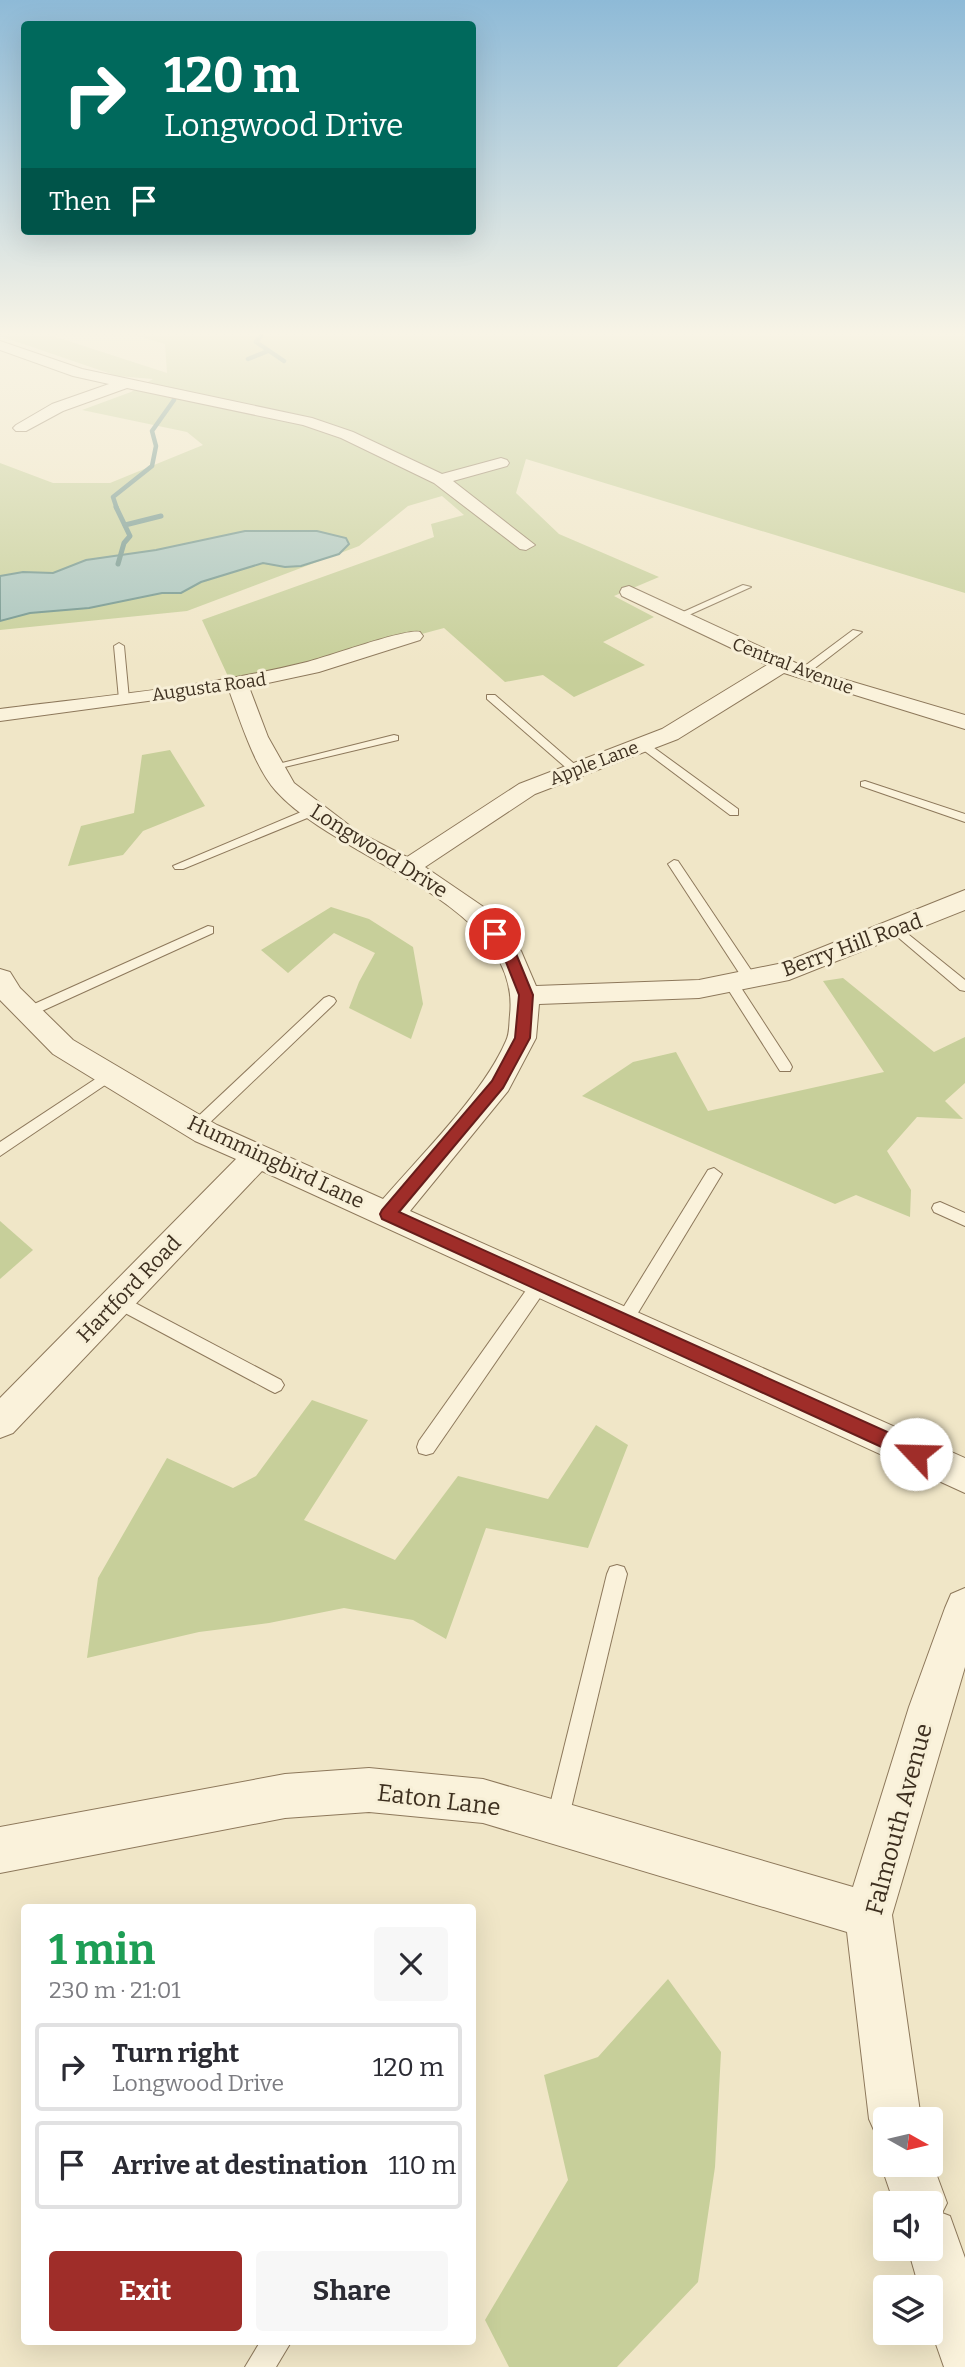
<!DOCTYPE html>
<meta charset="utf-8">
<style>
:root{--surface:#fff;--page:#f7f7f7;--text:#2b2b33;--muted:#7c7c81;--line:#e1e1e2;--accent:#9f2d29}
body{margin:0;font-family:Bitter,serif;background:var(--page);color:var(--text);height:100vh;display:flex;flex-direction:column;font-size:26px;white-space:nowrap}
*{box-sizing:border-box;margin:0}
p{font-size:23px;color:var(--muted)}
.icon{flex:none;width:38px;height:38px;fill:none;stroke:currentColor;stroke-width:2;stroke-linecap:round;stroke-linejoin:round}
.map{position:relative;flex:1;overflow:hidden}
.drawer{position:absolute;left:21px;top:1904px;width:455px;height:441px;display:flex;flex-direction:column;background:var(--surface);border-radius:7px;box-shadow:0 7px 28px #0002}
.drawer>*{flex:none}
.hud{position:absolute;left:21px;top:21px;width:455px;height:214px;border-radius:7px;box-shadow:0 7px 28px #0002;background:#00695c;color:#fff;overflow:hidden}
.needle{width:46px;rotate:98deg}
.fabs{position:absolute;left:873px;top:2107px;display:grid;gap:14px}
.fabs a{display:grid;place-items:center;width:70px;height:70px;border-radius:7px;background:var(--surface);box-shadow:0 7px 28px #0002;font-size:35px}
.pin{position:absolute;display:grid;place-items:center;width:60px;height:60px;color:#fff;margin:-30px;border:4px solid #fff;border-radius:50%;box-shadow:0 2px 7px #0007}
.me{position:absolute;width:77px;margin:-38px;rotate:294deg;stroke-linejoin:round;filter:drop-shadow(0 0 5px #0008)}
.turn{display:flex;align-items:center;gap:24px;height:147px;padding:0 28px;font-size:32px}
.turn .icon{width:91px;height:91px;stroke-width:2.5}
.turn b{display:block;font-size:49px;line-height:60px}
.then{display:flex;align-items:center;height:66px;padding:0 28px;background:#0003;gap:14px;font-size:26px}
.round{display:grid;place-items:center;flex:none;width:74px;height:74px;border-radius:7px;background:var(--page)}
.headline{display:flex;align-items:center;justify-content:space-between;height:119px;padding:0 28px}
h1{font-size:42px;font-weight:700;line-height:52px;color:#1e9e55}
.cta{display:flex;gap:14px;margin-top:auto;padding:14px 28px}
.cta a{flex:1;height:80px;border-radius:7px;background:var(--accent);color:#fff;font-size:28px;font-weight:700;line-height:80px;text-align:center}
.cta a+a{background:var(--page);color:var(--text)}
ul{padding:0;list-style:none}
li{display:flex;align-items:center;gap:21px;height:88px;margin:0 14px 10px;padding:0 14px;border:4px solid var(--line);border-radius:7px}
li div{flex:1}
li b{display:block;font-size:26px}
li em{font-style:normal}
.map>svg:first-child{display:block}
.green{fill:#c7cf9a}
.water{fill:#a8c4bd;stroke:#6e938c;stroke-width:2}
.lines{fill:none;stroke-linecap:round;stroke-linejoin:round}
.stream-far1{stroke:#6e938c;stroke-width:4.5}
.stream{stroke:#6e938c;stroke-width:5}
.service-casing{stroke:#8d785b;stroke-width:2}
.minor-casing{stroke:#8d785b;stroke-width:2}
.service{fill:#faf2db;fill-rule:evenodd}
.minor{fill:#faf2db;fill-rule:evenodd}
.route{fill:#9f2d29;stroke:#671d1b;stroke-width:2}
.labels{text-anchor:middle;stroke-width:6;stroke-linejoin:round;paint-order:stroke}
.far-street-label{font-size:18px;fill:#3d2f1f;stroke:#f7efd7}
.street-label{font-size:21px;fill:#3d2f1f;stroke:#f7efd7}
.near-street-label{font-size:24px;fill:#3d2f1f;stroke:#f7efd7}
</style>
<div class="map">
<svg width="965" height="2367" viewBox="0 0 965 2367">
<rect width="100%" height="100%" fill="#f0e6c7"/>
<g class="green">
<polygon points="0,336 53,336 167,373 165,344 139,336 965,336 965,593 526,459 516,493 559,534 659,577 614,596 654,617 603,642 645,665 574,697 543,675 505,682 444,628 232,685 202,620 434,537 431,524 464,515 442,496 408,506 359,546 187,611 0,630 0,463 53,483 110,483 203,445 187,432 82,410 131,392 153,379 117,376"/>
<polygon points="170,750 205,806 143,831 123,855 68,866 81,826 134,813 142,755"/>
<polygon points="331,907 369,919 413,947 423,1004 411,1039 349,1008 359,982 375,953 334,933 288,973 261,950"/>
<polygon points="843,978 934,1052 965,1037 965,1083 945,1101 963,1119 917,1117 887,1151 911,1190 910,1217 856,1195 835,1204 582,1096 633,1062 676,1052 708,1111 884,1072 823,981"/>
<polygon points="0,1221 33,1250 0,1279"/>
<polygon points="312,1400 368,1420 304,1520 395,1560 458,1476 548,1499 596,1425 628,1445 588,1548 486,1528 446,1639 413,1620 344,1608 269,1623 199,1632 87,1658 98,1578 167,1458 233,1488 256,1476"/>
<polygon points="668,1979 721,2052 715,2167 698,2282 617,2367 509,2367 485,2320 568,2180 544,2075 598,2057"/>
</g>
<polygon class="water" points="245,531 317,531 346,538 349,544 339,554 301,566 285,567 263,563 201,582 181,593 162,593 89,608 30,613 0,621 0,576 23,572 53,573 86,560 156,550"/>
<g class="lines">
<g class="stream-far1">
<polyline points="261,336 256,342 284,361"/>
<polyline points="248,359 268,351"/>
<polyline points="117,509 113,497 152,466 156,446 152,431 174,400 174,395"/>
</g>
<g class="stream">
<polyline points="116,507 130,536 124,543 118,564"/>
<polyline points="125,525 161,516"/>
</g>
<g class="service-casing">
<g id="service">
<polygon points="743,585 751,587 680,619 672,617"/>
<polygon points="853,630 862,632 806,675 798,675 798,671"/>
<polygon points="119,643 124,646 129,699 124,702 119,699 114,646"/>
<polygon points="487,695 495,695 579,768 579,772 571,772 487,699"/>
<polygon points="394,735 398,736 398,740 272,770 266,767"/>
<polygon points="638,742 646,742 738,809 738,815 730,815 638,746"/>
<polygon points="865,781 965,814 965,822 861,786 861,782"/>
<polygon points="313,807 317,808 317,814 183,869 175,869 173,866"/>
<polygon points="674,860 678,861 755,976 757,979 755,982 745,982 668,864"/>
<polygon points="208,926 213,927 213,933 33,1015 23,1015 21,1012 23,1009"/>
<polygon points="898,926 965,980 965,991 960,990 893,933 893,927"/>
<polygon points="731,979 736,980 790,1063 792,1067 790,1071 780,1071 724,983"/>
<polygon points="329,996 334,998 336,1001 334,1004 201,1131 191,1131 188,1127 191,1123 324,998"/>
<polygon points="109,1070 116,1075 114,1079 0,1156 0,1142"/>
<polygon points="714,1168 722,1174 630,1326 624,1328 618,1326 615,1321 618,1316 708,1170"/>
<polygon points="940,1202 965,1213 965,1226 934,1212 932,1208 934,1204"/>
<polygon points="540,1277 546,1279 548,1284 546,1289 433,1453 426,1455 419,1453 417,1447 419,1441 534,1279"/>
<polygon points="118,1294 281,1380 284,1385 281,1390 275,1393 269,1390 112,1306 110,1301 112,1296"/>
<polygon points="617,1565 624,1567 627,1574 568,1821 565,1829 557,1832 549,1829 546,1821 607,1574 610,1567"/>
<polygon points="260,2342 291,2342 276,2367 245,2367"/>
</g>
</g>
<g class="minor-casing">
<g id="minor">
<polygon points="0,341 82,369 312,418 353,432 442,474 501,458 507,460 509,463 507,466 453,481 535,545 526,550 520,549 434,483 341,438 303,425 127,388 63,411 26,431 16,431 13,428 16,425 52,404 109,384 73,376 0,350"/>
<path d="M629,586l180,83 156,46v14l-181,-56 -106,66 -143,55 -110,73 66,45 30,39 15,35 163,-6 84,-17 182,-73v20l-176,70 -90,18 -160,6 -3,34 -28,53 -98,120 555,247v35l-703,-322 -249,262 -13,5v-40l236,-239 -41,-18 -142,-87 -53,-54v-31l10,3 10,16 53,52 144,85 166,74c39,-45 100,-105 123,-158 4,-8 3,-18 4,-26 12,-113 -172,-154 -234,-224 -21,-23 -36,-71 -47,-101l-229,31v-12c103,-13 206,-22 307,-47 21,-5 99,-34 113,-30l3,4 -3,4 -101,32 -70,15 19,50 26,46 64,49 49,25 112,-73 143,-55 105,-64 -145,-69 -2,-4 2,-4z"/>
<polygon points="965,1588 965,1667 892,1915 921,2119 886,2119 886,2141 877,2137 869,2119 847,1932 483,1823 369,1812 285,1818 0,1873 0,1827 285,1774 369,1768 483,1779 853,1887 909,1707 945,1608 951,1594"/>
<polygon points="886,2154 886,2165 931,2165 931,2160 933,2165 947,2203 942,2213 950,2216 965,2258 965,2367 944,2367 931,2330 931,2287 919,2287 908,2249 931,2249 931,2203 894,2203 881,2165"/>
</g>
</g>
<use href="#service" class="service"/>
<use href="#minor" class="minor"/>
</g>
<linearGradient id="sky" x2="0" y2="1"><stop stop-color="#8ebad7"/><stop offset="0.5" stop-color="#f8f4e6"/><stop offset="1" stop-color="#f8f4e6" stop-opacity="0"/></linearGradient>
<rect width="965" height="667" fill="url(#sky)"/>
<polygon class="route" points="495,930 499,931 515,951 533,995 530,1038 503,1088 399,1212 923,1448 926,1454 923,1460 916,1462 910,1460 382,1219 380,1214 382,1210 492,1081 515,1038 519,995 502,952 488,934"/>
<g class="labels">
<g class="far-street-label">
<text transform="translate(793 666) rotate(21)" y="6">Central Avenue</text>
<text transform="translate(209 687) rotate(-8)" y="6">Augusta Road</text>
<text transform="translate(594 763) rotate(-21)" y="6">Apple Lane</text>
</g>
<g class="street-label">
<text transform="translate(379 851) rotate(32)" y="7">Longwood Drive</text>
<text transform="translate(852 945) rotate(-20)" y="7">Berry Hill Road</text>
<text transform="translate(276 1162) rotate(25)" y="7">Hummingbird Lane</text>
<text transform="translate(129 1289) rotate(-46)" y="7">Hartford Road</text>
</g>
<g class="near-street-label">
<text transform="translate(439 1800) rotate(7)" y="8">Eaton Lane</text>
<text transform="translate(899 1819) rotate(-75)" y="8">Falmouth Avenue</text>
</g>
</g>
</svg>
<div class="fabs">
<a><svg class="needle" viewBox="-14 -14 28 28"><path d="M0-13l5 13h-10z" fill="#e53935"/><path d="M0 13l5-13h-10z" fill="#7c7c81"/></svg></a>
<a><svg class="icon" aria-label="sound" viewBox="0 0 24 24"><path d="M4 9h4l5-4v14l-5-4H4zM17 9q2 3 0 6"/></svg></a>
<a><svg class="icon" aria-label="layers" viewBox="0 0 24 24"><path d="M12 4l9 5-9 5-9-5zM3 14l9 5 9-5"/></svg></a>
</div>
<div class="pin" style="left:495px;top:934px;background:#d93025"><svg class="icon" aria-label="arrive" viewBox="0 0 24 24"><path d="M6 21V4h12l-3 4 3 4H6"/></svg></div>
<svg class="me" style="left:916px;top:1454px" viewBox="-20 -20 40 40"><circle r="19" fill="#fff"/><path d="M0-13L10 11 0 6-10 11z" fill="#9f2d29"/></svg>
<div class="hud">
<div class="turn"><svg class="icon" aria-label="right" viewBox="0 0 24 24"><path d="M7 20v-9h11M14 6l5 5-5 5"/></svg><div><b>120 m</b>Longwood Drive</div></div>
<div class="then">Then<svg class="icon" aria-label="arrive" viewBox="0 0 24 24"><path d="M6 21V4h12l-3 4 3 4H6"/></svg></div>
</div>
<section class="drawer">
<div class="headline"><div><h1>1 min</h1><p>230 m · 21:01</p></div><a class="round"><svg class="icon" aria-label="close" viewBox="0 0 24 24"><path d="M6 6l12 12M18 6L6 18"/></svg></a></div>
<ul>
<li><svg class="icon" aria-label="right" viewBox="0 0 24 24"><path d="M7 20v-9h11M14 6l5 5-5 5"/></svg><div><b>Turn right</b><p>Longwood Drive</p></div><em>120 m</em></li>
<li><svg class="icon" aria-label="arrive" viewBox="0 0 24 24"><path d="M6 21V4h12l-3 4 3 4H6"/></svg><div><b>Arrive at destination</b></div><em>110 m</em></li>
</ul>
<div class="cta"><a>Exit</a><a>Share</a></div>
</section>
</div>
